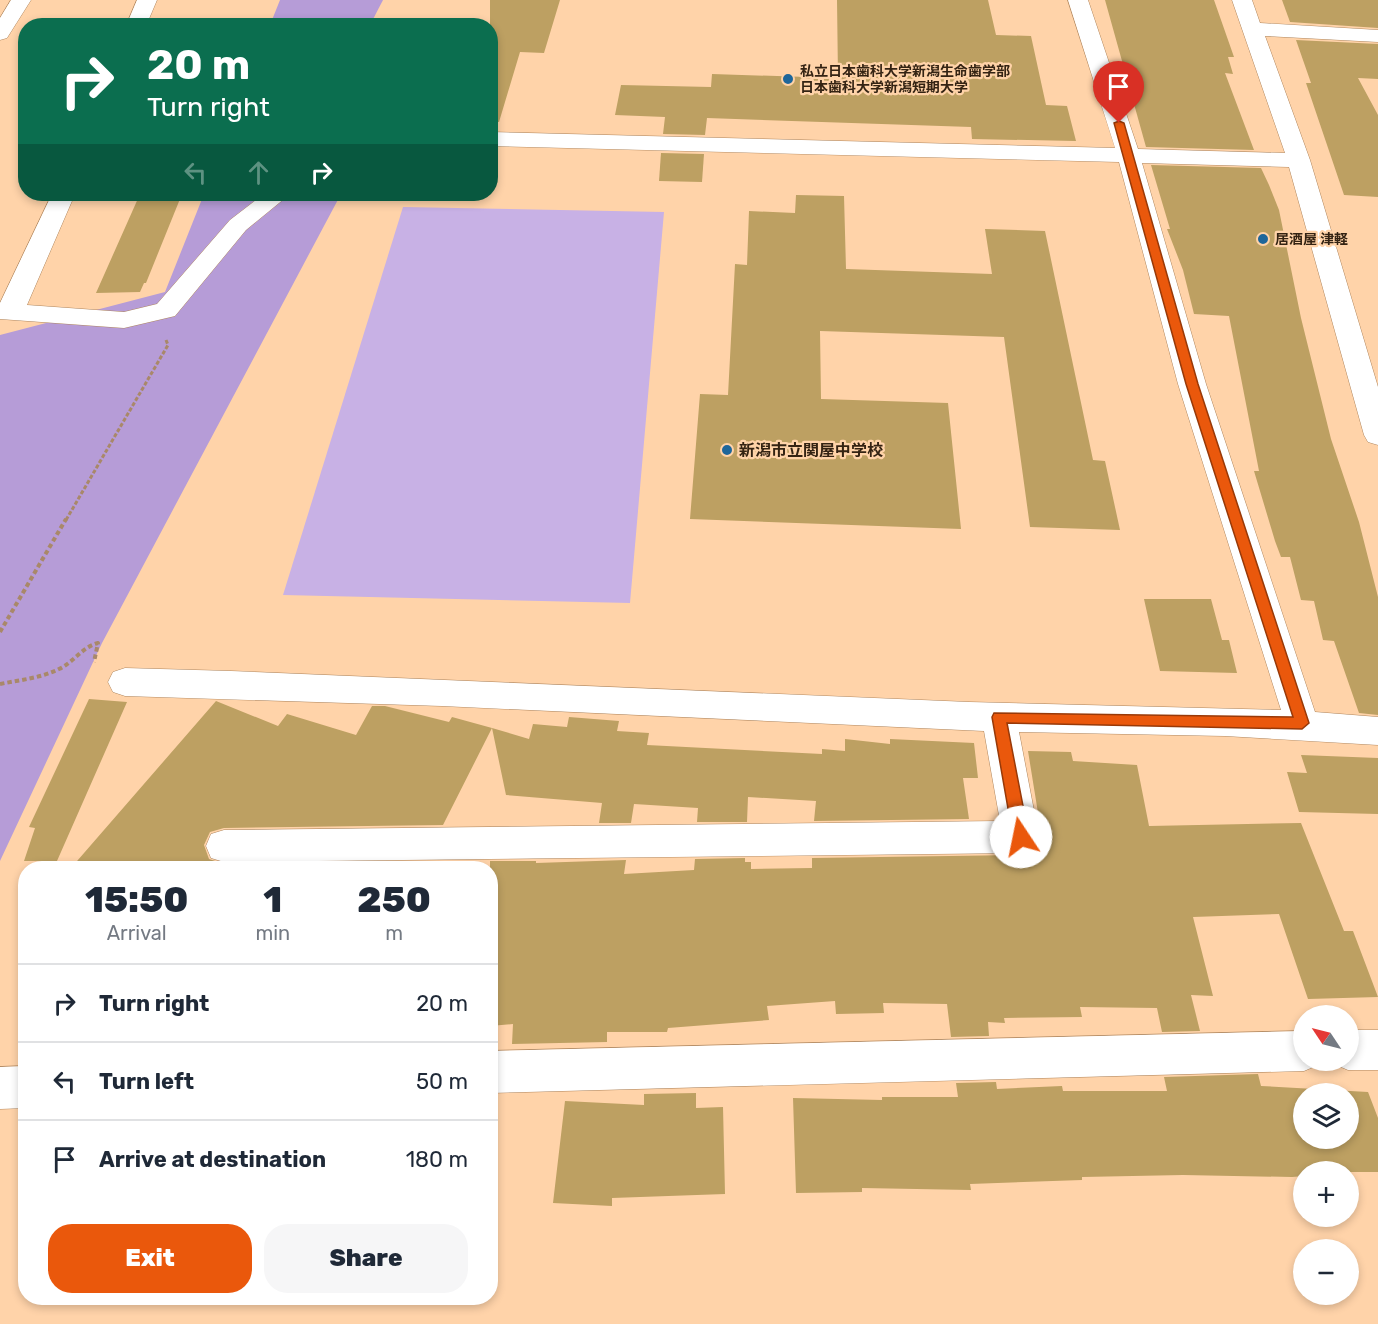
<!DOCTYPE html>
<meta charset="utf-8">
<style>
:root{--surface:#fff;--page:#f6f6f7;--text:#1f2937;--muted:#747a83;--line:#e0e1e3;--accent:#ea580c}
body{margin:0;font-family:Rubik,"Noto Sans JP",sans-serif;background:var(--page);color:var(--text);height:100vh;display:flex;flex-direction:column;font-size:22px;white-space:nowrap}
*{box-sizing:border-box;margin:0}
p{font-size:20px;color:var(--muted)}
.icon{flex:none;width:33px;height:33px;fill:none;stroke:currentColor;stroke-width:2;stroke-linecap:round;stroke-linejoin:round}
.map{position:relative;flex:1;overflow:hidden}
.sheet{position:absolute;left:18px;top:861px;width:480px;height:444px;display:flex;flex-direction:column;background:var(--surface);border-radius:24px;box-shadow:0 3px 9px #0003}
.sheet>*{flex:none}
.banner{position:absolute;left:18px;top:18px;width:480px;height:183px;border-radius:24px;box-shadow:0 3px 9px #0003;background:#0b6e4f;color:#fff;overflow:hidden}
.needle{width:39px;rotate:305deg}
.controls{position:absolute;left:1293px;top:1005px;display:grid;gap:12px}
.controls a{display:grid;place-items:center;width:66px;height:66px;border-radius:50%;background:var(--surface);box-shadow:0 3px 9px #0003;font-size:30px}
.pin{position:absolute;display:grid;place-items:center;width:51px;height:51px;color:#fff;margin:-62px -26px;border-radius:50% 50% 50% 0;rotate:-45deg;box-shadow:0 0 6px #0007}
.pin .icon{rotate:45deg}
.me{position:absolute;width:66px;margin:-33px;rotate:349deg;stroke-linejoin:round;filter:drop-shadow(0 0 4px #0008)}
.turn{display:flex;align-items:center;gap:21px;height:126px;padding:0 30px;font-size:27px}
.turn .icon{width:78px;height:78px;stroke-width:2.5}
.turn b{display:block;font-size:42px;line-height:51px}
.lanes{display:flex;align-items:center;height:57px;padding:0 30px;background:#0003;justify-content:center;gap:30px;direction:ltr}
.lanes .off{opacity:.35}
.eta{display:flex;justify-content:space-evenly;align-items:center;height:102px;text-align:center}
.eta b{font-size:36px;font-weight:800;line-height:42px}
.primary-button{display:flex;gap:12px;margin-top:auto;padding:12px 30px}
.primary-button a{flex:1;height:69px;border-radius:24px;background:var(--accent);color:#fff;font-size:24px;font-weight:800;line-height:69px;text-align:center}
.primary-button a+a{background:var(--page);color:var(--text)}
ul{padding:0;list-style:none}
li{display:flex;align-items:center;gap:18px;height:78px;padding:0 30px;border-top:2px solid var(--line)}
li div{flex:1}
li b{display:block;font-size:22px}
li em{font-style:normal}
.map>svg:first-child{display:block}
.green{fill:#c8b1e5}
.forest{fill:#b69cd7}
.building{fill:#bda062;fill-rule:evenodd}
.lines{fill:none;stroke-linecap:round;stroke-linejoin:round}
.minor-casing{stroke:#af865e;stroke-width:1}
.path-far1{stroke:#a98869;stroke-width:3;stroke-dasharray:4 2;stroke-linecap:butt}
.path{stroke:#a98869;stroke-width:4;stroke-dasharray:4.5 3;stroke-linecap:butt}
.minor{fill:#fff;fill-rule:evenodd}
.route{fill:#ea580c;stroke:#983908;stroke-width:1.5}
.poi-dot{fill:#1e669a;stroke:#ffd3a9;stroke-width:2}
.labels{text-anchor:middle;stroke-width:4.5;stroke-linejoin:round;paint-order:stroke}
.far-poi-label{font-size:14px;font-weight:bold;fill:#342313;stroke:#ffd3a9;text-anchor:start}
.poi-label{font-size:16px;font-weight:bold;fill:#342313;stroke:#ffd3a9;text-anchor:start}
</style>
<div class="map">
<svg width="1378" height="1324" viewBox="0 0 1378 1324">
<rect width="100%" height="100%" fill="#ffd3a9"/>
<polygon class="green" points="403,207 664,212 630,603 283,595"/>
<g class="forest">
<polygon points="280,0 383,0 370,25 270,25"/>
<polygon points="204,194 341,194 102,643 0,861 0,335 165,292"/>
</g>
<g class="building">
<polygon points="490,0 560,0 544,53 520,52 499,122 490,121"/>
<polygon points="837,0 988,0 996,35 1031,36 1046,105 1067,106 1076,141 972,139 971,127 707,118 705,135 663,134 665,117 615,115 621,85 711,87 712,74 838,78"/>
<polygon points="1105,0 1214,0 1234,57 1228,57 1233,74 1225,73 1254,150 1146,147"/>
<polygon points="1282,0 1378,0 1378,28 1290,22"/>
<polygon points="1296,40 1378,44 1378,79 1358,78 1378,115 1378,197 1344,195 1306,83 1311,83"/>
<polygon points="661,153 704,154 702,182 659,181"/>
<polygon points="1151,165 1261,168 1269,185 1279,210 1301,318 1331,439 1359,522 1378,597 1378,715 1359,713 1334,641 1323,640 1314,601 1301,600 1290,557 1281,557 1275,541 1254,471 1259,471 1229,316 1194,314 1183,270 1167,229 1170,229"/>
<polygon points="140,194 182,194 146,283 144,283 140,292 96,293"/>
<polygon points="796,195 844,196 846,269 992,274 985,229 1045,231 1093,460 1105,461 1120,530 1030,527 1004,337 820,331 821,399 948,403 961,529 690,519 700,394 728,395 735,264 747,265 749,211 795,213"/>
<polygon points="1144,599 1211,599 1222,640 1229,640 1237,673 1160,671"/>
<polygon points="89,699 127,702 57,861 24,861 35,828 29,827"/>
<polygon points="216,701 278,726 287,714 356,735 372,706 385,706 449,722 452,717 492,728 443,825 224,828 210,832 204,845 209,859 224,864 424,862 421,868 71,868"/>
<polygon points="569,717 619,721 617,731 649,733 647,745 822,754 822,749 845,751 845,739 890,744 890,739 974,743 978,778 963,778 969,819 814,821 816,801 748,797 747,822 697,822 698,808 634,804 631,823 599,823 602,803 506,795 492,728 529,739 533,724 567,727"/>
<polygon points="1028,751 1071,752 1073,761 1137,765 1149,826 1301,823 1344,931 1353,931 1378,997 1308,999 1279,914 1193,917 1213,996 1191,995 1200,1031 1162,1032 1157,1008 1080,1007 1082,1017 1004,1018 1005,1023 988,1022 989,1036 951,1037 947,1004 883,1003 884,1013 836,1014 835,1001 767,1006 769,1020 668,1028 667,1032 607,1032 607,1042 512,1044 513,1024 490,1026 490,861 536,861 536,863 626,860 624,874 694,870 695,859 745,858 745,862 751,862 751,869 812,868 812,858 1022,855 1044,850"/>
<polygon points="1301,755 1378,758 1378,814 1299,812 1287,772 1307,773"/>
<path d="M1258,1074l3,12 107,6 10,26v54h-74v4l-12,1 -109,-2 -101,2v3l-112,4 1,6 -109,-2v4l-66,1 -3,-95 89,2v-3h76l-2,-14 40,-1 1,7 65,-3 1,5h104l-3,-14zM1304,1094h44v44h-44z"/>
<polygon points="696,1093 696,1108 723,1107 725,1194 612,1198 612,1206 553,1203 565,1101 644,1105 644,1094"/>
</g>
<g class="lines">
<g class="minor-casing">
<g id="minor">
<polygon points="11,0 31,0 7,38 0,40 0,18"/>
<polygon points="137,0 157,0 146,26 126,26"/>
<polygon points="1068,0 1088,0 1138,149 1285,153 1232,0 1252,0 1260,23 1378,30 1378,42 1265,36 1310,160 1378,387 1378,445 1368,442 1364,435 1289,167 1142,163 1206,384 1315,712 1378,717 1378,745 1225,736 1019,732 1039,837 1034,848 1021,853 224,862 211,858 206,846 211,834 224,830 1000,821 984,731 442,706 125,696 113,692 108,682 113,672 125,668 231,671 969,702 1281,710 1178,384 1119,162 490,146 490,132 1115,148"/>
<polygon points="52,194 75,194 27,305 124,312 157,304 230,220 264,194 290,194 246,230 175,316 124,328 0,319 0,303"/>
<polygon points="1348,1030 1378,1030 1378,1070 1348,1070 1334,1064 1332,1060 1348,1060"/>
<polygon points="1304,1031 1304,1060 1321,1060 1318,1065 1304,1071 490,1093 490,1051"/>
<polygon points="26,1066 26,1108 0,1109 0,1067"/>
</g>
</g>
<polyline class="path-far1" points="66,520 168,345 166,340"/>
<g class="path">
<polyline points="0,632 66,519"/>
<path d="M0,684c20,-4 41,-6 59,-15 15,-7 23,-22 39,-26l-4,19"/>
</g>
<use href="#minor" class="minor"/>
</g>
<polygon class="route" points="1119,121 1124,123 1198,384 1309,723 1302,729 1007,723 1029,837 1021,844 1013,837 992,717 994,713 1293,717 1186,384 1114,123"/>
<g class="poi-dot">
<circle cx="788" cy="79" r="6"/>
<circle cx="1263" cy="239" r="6"/>
<circle cx="727" cy="450" r="6"/>
</g>
<g class="labels">
<g class="far-poi-label">
<text x="800" y="76">私立日本歯科大学新潟生命歯学部<tspan x="800" dy="16">日本歯科大学新潟短期大学</tspan></text>
<text x="1275" y="244">居酒屋 津軽</text>
</g>
<g class="poi-label">
<text x="739" y="456">新潟市立関屋中学校</text>
</g>
</g>
</svg>
<div class="controls">
<a><svg class="needle" viewBox="-14 -14 28 28"><path d="M0-13l5 13h-10z" fill="#e53935"/><path d="M0 13l5-13h-10z" fill="#747a83"/></svg></a>
<a><svg class="icon" aria-label="layers" viewBox="0 0 24 24"><path d="M12 4l9 5-9 5-9-5zM3 14l9 5 9-5"/></svg></a>
<a>+</a>
<a>−</a>
</div>
<div class="pin" style="left:1119px;top:123px;background:#d93025"><svg class="icon" aria-label="arrive" viewBox="0 0 24 24"><path d="M6 21V4h12l-3 4 3 4H6"/></svg></div>
<svg class="me" style="left:1021px;top:837px" viewBox="-20 -20 40 40"><circle r="19" fill="#fff"/><path d="M0-13L10 11 0 6-10 11z" fill="#ea580c"/></svg>
<div class="banner">
<div class="turn"><svg class="icon" aria-label="right" viewBox="0 0 24 24"><path d="M7 20v-9h11M14 6l5 5-5 5"/></svg><div><b>20 m</b>Turn right</div></div>
<div class="lanes"><svg class="icon off" aria-label="left" viewBox="0 0 24 24"><path d="M17 20v-9H6M10 6l-5 5 5 5"/></svg><svg class="icon off" aria-label="ahead" viewBox="0 0 24 24"><path d="M12 20V5M6 11l6-6 6 6"/></svg><svg class="icon" aria-label="right" viewBox="0 0 24 24"><path d="M7 20v-9h11M14 6l5 5-5 5"/></svg></div>
</div>
<section class="sheet">
<div class="eta">
<div><b>15:50</b><p>Arrival</p></div>
<div><b>1</b><p>min</p></div>
<div><b>250</b><p>m</p></div>
</div>
<ul>
<li><svg class="icon" aria-label="right" viewBox="0 0 24 24"><path d="M7 20v-9h11M14 6l5 5-5 5"/></svg><div><b>Turn right</b></div><em>20 m</em></li>
<li><svg class="icon" aria-label="left" viewBox="0 0 24 24"><path d="M17 20v-9H6M10 6l-5 5 5 5"/></svg><div><b>Turn left</b></div><em>50 m</em></li>
<li><svg class="icon" aria-label="arrive" viewBox="0 0 24 24"><path d="M6 21V4h12l-3 4 3 4H6"/></svg><div><b>Arrive at destination</b></div><em>180 m</em></li>
</ul>
<div class="primary-button"><a>Exit</a><a>Share</a></div>
</section>
</div>
